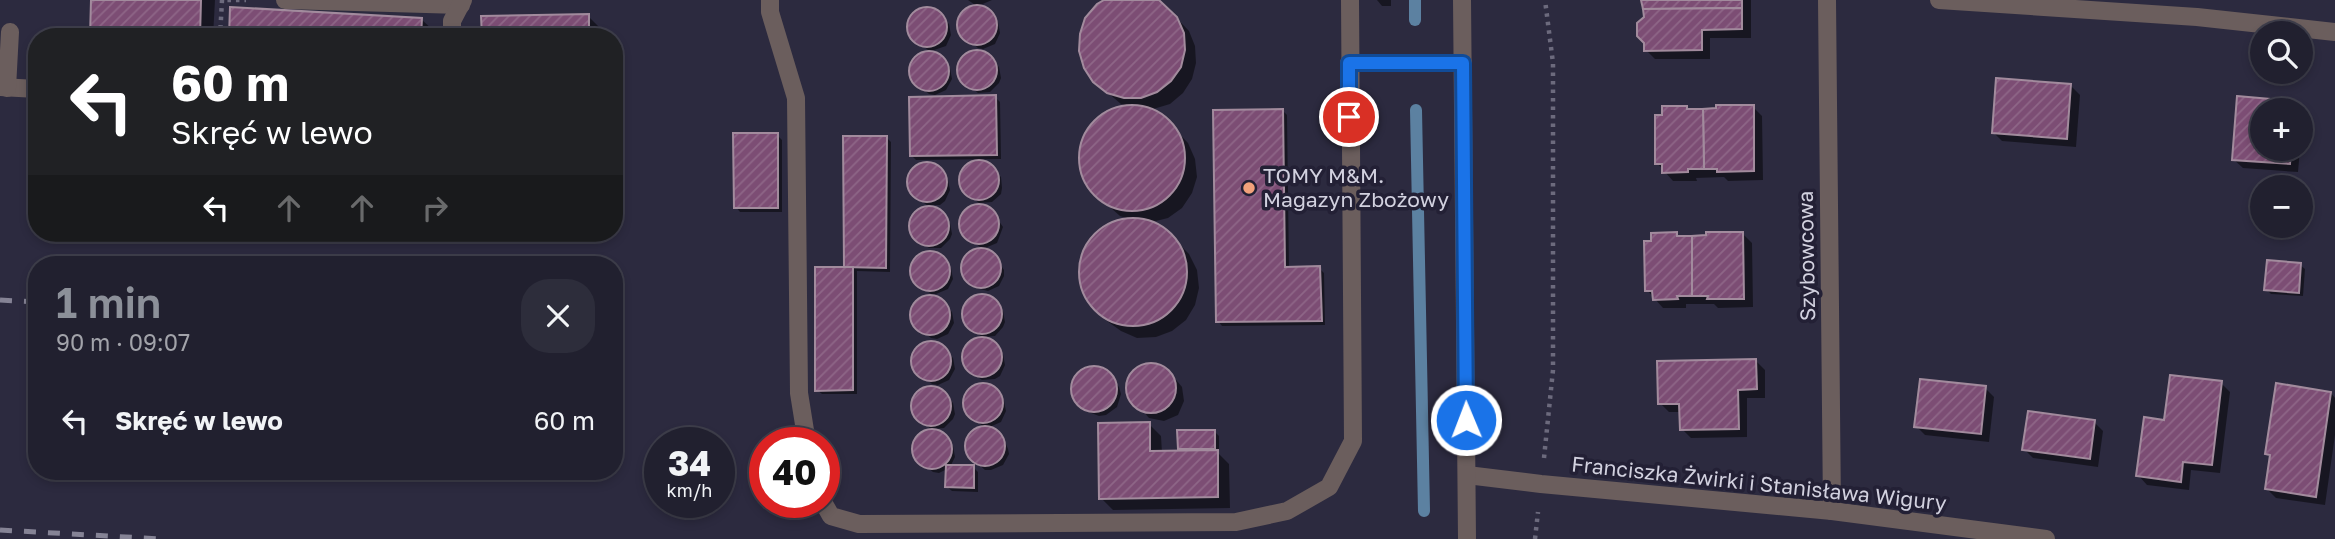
<!DOCTYPE html>
<html lang="pl">
<meta charset="utf-8">
<style>
:root{--surface:#21202f;--page:#2d2d3b;--text:#f1f3f6;--muted:#a2a3aa;--line:#3e3e4b;--accent:#8c9099}
body{margin:0;font-family:"Golos Text",sans-serif;background:var(--page);color:var(--text);height:100vh;display:flex;flex-direction:column;font-size:26px;white-space:nowrap}
*{box-sizing:border-box;margin:0}
p{font-size:23px;color:var(--muted)}
.icon{flex:none;width:38px;height:38px;fill:none;stroke:currentColor;stroke-width:2;stroke-linecap:round;stroke-linejoin:round}
.map{position:relative;flex:1;overflow:hidden}
.sheet{position:absolute;left:28px;top:256px;width:595px;height:224px;display:flex;flex-direction:column;background:var(--surface);border-radius:28px;box-shadow:0 4px 10px #0003,0 0 0 2px var(--line)}
.sheet>*{flex:none}
.hud{position:absolute;left:28px;top:28px;width:595px;height:214px;border-radius:28px;box-shadow:0 4px 10px #0003,0 0 0 2px var(--line);background:#202124;color:#fff;overflow:hidden}
.fabs{position:absolute;left:2250px;top:21px;display:grid;gap:14px}
.fabs a{display:grid;place-items:center;width:63px;height:63px;border-radius:50%;background:var(--surface);box-shadow:0 4px 10px #0003,0 0 0 2px var(--line);font-size:35px}
.speed{position:absolute;left:644px;top:427px;display:flex;gap:14px;font-size:35px;font-weight:700;text-align:center}
.speed>*{display:grid;place-content:center;width:91px;height:91px;border-radius:50%;background:var(--surface);box-shadow:0 4px 10px #0003,0 0 0 2px var(--line);line-height:1}
.speed small{font-size:18px;font-weight:400}
.speed .limit{border:10px solid #d22;background:#fff;color:#111}
.pin{position:absolute;display:grid;place-items:center;width:60px;height:60px;color:#fff;margin:-30px;border:4px solid #fff;border-radius:50%;box-shadow:0 2px 7px #0007}
.me{position:absolute;width:77px;margin:-38px;rotate:359deg;stroke-linejoin:round;filter:drop-shadow(0 0 5px #0008)}
.turn{display:flex;align-items:center;gap:24px;height:147px;padding:0 28px;font-size:32px}
.turn .icon{width:91px;height:91px;stroke-width:2.5}
.turn b{display:block;font-size:49px;line-height:60px}
.lanes{display:flex;align-items:center;height:66px;padding:0 28px;background:#0003;justify-content:center;gap:35px;direction:ltr}
.lanes .off{opacity:.35}
.round{display:grid;place-items:center;flex:none;width:74px;height:74px;border-radius:28px;background:var(--page)}
.head{display:flex;align-items:center;justify-content:space-between;height:119px;padding:0 28px}
h1{font-size:42px;font-weight:600;line-height:52px;color:var(--accent)}
ul{padding:0;list-style:none}
li{display:flex;align-items:center;gap:21px;height:91px;padding:0 28px}
li div{flex:1}
li b{display:block;font-size:26px}
li em{font-style:normal}
.map>svg:first-child{display:block}
.shadow{fill:#0007}
.lines{fill:none;stroke-linecap:round;stroke-linejoin:round}
.stream{stroke:#5c81a1;stroke-width:12}
.building{fill:url(#building-hatch);stroke:#a28b9d;stroke-width:2}
.path{stroke:#6c6a7d;stroke-width:4.5;stroke-dasharray:3.5 5;stroke-linecap:butt}
.service{stroke:#6b5e5d;stroke-width:18}
.minor{stroke:#6b5e5d;stroke-width:18}
.tertiary{stroke:#6b5e5d;stroke-width:18}
.rail{stroke:#858395;stroke-width:5;stroke-dasharray:12 12;stroke-linecap:butt}
.route-casing{stroke:#114b97;stroke-width:18}
.route{stroke:#1a73e8;stroke-width:12}
.poi-dot{fill:#f1a17b;stroke:#232035;stroke-width:2.5}
.labels{text-anchor:middle;stroke-width:7;stroke-linejoin:round;paint-order:stroke}
.poi-label{font-size:21px;fill:#d2d1df;stroke:#232035;text-anchor:start}
.street-label{font-size:21px;fill:#d2d1df;stroke:#232035}
</style>
<div class="map">
<svg width="2335" height="539" viewBox="0 0 2335 539">
<defs>
<pattern id="building-hatch" width="6" height="6" patternUnits="userSpaceOnUse" patternTransform="scale(1.75)"><rect width="6" height="6" fill="#7c4d74"/><path d="M-1 1l2-2M0 6l6-6M5 7l2-2" fill="none" stroke="#8e6687"/></pattern>
</defs>
<rect width="100%" height="100%" fill="#2c2a3f"/>
<g class="shadow">
<polygon points="93,0 215,0 213,37 92,37"/>
<polygon points="968,0 992,0 978,6 990,12 998,22 1000,33 995,44 983,49 978,48 962,35 959,23 964,12 969,9 978,7"/>
<polygon points="1107,0 1156,0 1164,5 1189,31 1195,46 1196,63 1192,79 1183,93 1170,104 1150,110 1163,117 1188,143 1195,159 1197,177 1192,193 1182,208 1168,218 1152,222 1164,229 1189,254 1197,270 1199,288 1195,305 1186,320 1172,331 1156,337 1137,338 1121,331 1107,321 1094,308 1085,293 1080,276 1082,259 1088,243 1099,230 1115,222 1129,219 1120,216 1093,192 1085,178 1081,162 1083,145 1089,130 1100,118 1115,110 1130,107 1121,104 1094,81"/>
<polygon points="1377,0 1391,0 1391,6 1382,6"/>
<polygon points="1644,0 1751,0 1751,38 1710,38 1710,59 1655,59 1646,50"/>
<polygon points="925,9 936,11 949,24 951,35 946,46 934,50 928,50 912,37 909,25 915,14"/>
<polygon points="588,16 600,28 601,37 483,37"/>
<polygon points="421,19 434,31 433,37 231,37"/>
<polygon points="980,52 990,57 999,67 1001,78 999,83 990,92 978,93 968,85 963,80 960,68 965,57 970,53"/>
<polygon points="932,53 937,54 950,68 952,79 946,90 935,95 929,94 914,81 911,69 916,58 921,54"/>
<polygon points="2071,86 2080,95 2076,147 2002,141 1993,132"/>
<polygon points="995,97 1000,102 1001,159 916,160 911,155"/>
<polygon points="2238,98 2293,103 2301,110 2263,110 2263,149 2300,149 2298,172 2243,168 2233,159"/>
<polygon points="1686,107 1689,111 1753,107 1762,116 1763,180 1728,181 1724,177 1696,178 1697,181 1673,181 1657,163 1664,117"/>
<polygon points="1283,111 1287,115 1289,269 1319,268 1324,273 1325,325 1222,326 1218,321"/>
<polygon points="777,135 782,140 782,212 740,212 736,207"/>
<polygon points="886,137 891,142 890,272 857,271 857,394 822,394 817,390 845,269"/>
<polygon points="982,162 988,164 1001,177 1002,188 1001,194 992,202 979,203 969,195 964,190 961,178 966,167 971,163"/>
<polygon points="930,164 935,166 948,180 950,190 945,201 940,205 927,205 942,213 950,223 952,234 950,239 941,248 929,248 919,241 914,236 911,224 916,213 921,209 931,208 917,198 912,193 909,181 914,169 919,166"/>
<polygon points="982,206 992,211 1003,227 997,243 985,248 980,247 964,234 961,222 966,211 971,208"/>
<polygon points="1676,234 1680,238 1743,234 1752,243 1753,307 1718,308 1714,304 1686,304 1686,308 1663,308 1647,290"/>
<polygon points="979,250 994,255 1004,270 1004,276 999,286 988,291 976,288 966,278 963,266 968,254"/>
<polygon points="928,252 938,254 951,268 953,279 948,289 936,294 931,294 915,281 912,269 918,258"/>
<polygon points="2300,265 2305,269 2303,296 2271,294 2266,289"/>
<polygon points="985,296 990,298 1003,311 1005,322 1003,327 995,336 982,337 972,329 967,324 964,312 969,301 974,297"/>
<polygon points="928,297 943,302 952,312 954,323 948,334 937,339 931,338 915,325 912,313 918,302"/>
<polygon points="985,339 990,341 1003,354 1005,365 1000,376 995,379 982,380 972,373 967,367 964,355 969,344 974,341"/>
<polygon points="929,343 935,343 944,348 953,358 955,369 949,380 938,385 932,384 917,371 914,359 919,348"/>
<polygon points="1756,361 1765,370 1765,398 1747,398 1747,437 1691,438 1682,429 1681,412 1669,412 1660,403"/>
<polygon points="1154,365 1167,371 1177,381 1182,387 1184,401 1178,415 1164,421 1149,418 1130,396 1130,380 1139,369"/>
<polygon points="1091,368 1105,371 1119,387 1121,394 1117,407 1106,415 1099,416 1086,411 1074,394 1075,380 1085,370"/>
<polygon points="2221,383 2230,392 2220,473 2191,470 2189,490 2147,485 2138,475 2166,422"/>
<polygon points="980,386 991,387 997,393 1004,401 1006,411 1001,422 985,429 993,431 1006,444 1008,449 1009,454 1003,465 991,470 985,470 970,457 967,445 972,434 985,428 968,414 965,402 970,390"/>
<polygon points="934,388 944,393 953,403 955,414 953,419 944,428 931,429 921,421 916,416 913,404 918,393 923,389"/>
<polygon points="1985,388 1994,397 1989,442 1925,435 1916,426"/>
<polygon points="2331,393 2335,398 2335,435 2325,505 2276,498 2267,489 2272,458 2267,454"/>
<polygon points="2094,422 2103,431 2098,467 2033,458 2024,449"/>
<polygon points="1149,424 1161,436 1162,453 1184,452 1179,448 1214,431 1219,436 1219,454 1229,464 1230,508 1113,510 1101,498"/>
<polygon points="935,431 945,436 953,446 955,457 950,467 973,467 978,472 978,492 952,491 947,487 947,469 939,473 933,472 917,459 915,453 915,441 924,433"/>
</g>
<g class="lines">
<g class="stream">
<polyline points="1415,0 1415,20"/>
<polyline points="1416,110 1424,511"/>
</g>
</g>
<g class="building">
<polygon points="91,0 201,0 200,37 90,37"/>
<polygon points="1104,0 1159,0 1177,17 1184,33 1185,50 1181,67 1171,81 1157,92 1141,98 1124,98 1107,93 1093,82 1084,68 1079,51 1080,34 1085,18 1097,4"/>
<polygon points="1641,0 1742,0 1742,8 1643,9"/>
<circle cx="977" cy="25" r="20"/>
<polygon points="230,7 422,18 421,37 229,37"/>
<circle cx="927" cy="27" r="20"/>
<polygon points="1742,8 1742,29 1702,30 1702,50 1644,51 1644,43 1637,36 1637,23 1644,17 1643,9"/>
<polygon points="589,14 589,37 482,37 481,16"/>
<circle cx="977" cy="70" r="20"/>
<circle cx="929" cy="71" r="20"/>
<polygon points="1996,78 2071,84 2067,139 1992,133"/>
<polygon points="996,95 997,155 910,156 909,97"/>
<polygon points="2237,96 2294,101 2294,110 2263,110 2263,149 2291,149 2290,164 2232,160"/>
<polygon points="1716,105 1754,105 1754,171 1717,172 1717,169 1704,169 1703,109 1716,108"/>
<circle cx="1132" cy="158" r="53"/>
<polygon points="1662,106 1687,106 1687,109 1703,109 1704,169 1688,169 1688,172 1662,173 1662,164 1655,164 1655,115 1662,115"/>
<polygon points="1283,109 1285,267 1320,266 1322,321 1216,322 1213,110"/>
<polygon points="733,133 778,133 778,208 734,208"/>
<polygon points="843,136 887,136 886,268 844,267"/>
<circle cx="979" cy="180" r="20"/>
<circle cx="927" cy="182" r="20"/>
<circle cx="979" cy="224" r="20"/>
<circle cx="929" cy="226" r="20"/>
<circle cx="1133" cy="272" r="54"/>
<polygon points="1677,232 1677,236 1692,236 1692,296 1677,296 1678,299 1653,300 1652,291 1645,291 1644,241 1651,241 1651,233"/>
<polygon points="1706,232 1743,232 1744,299 1707,299 1708,296 1692,296 1692,236 1706,235"/>
<circle cx="981" cy="268" r="20"/>
<circle cx="930" cy="271" r="20"/>
<polygon points="2267,260 2301,263 2299,293 2264,290"/>
<polygon points="815,267 853,267 853,390 815,391"/>
<circle cx="982" cy="314" r="20"/>
<circle cx="930" cy="315" r="20"/>
<circle cx="982" cy="357" r="20"/>
<circle cx="931" cy="361" r="20"/>
<polygon points="1756,359 1757,389 1738,390 1739,429 1680,430 1679,404 1658,404 1657,361"/>
<circle cx="1151" cy="388" r="25"/>
<circle cx="1094" cy="389" r="23"/>
<polygon points="2170,375 2222,381 2212,465 2183,462 2181,482 2136,476 2144,417 2164,420"/>
<polygon points="1920,379 1986,386 1981,434 1914,427"/>
<polygon points="2276,383 2331,392 2316,497 2265,489 2270,455 2265,454"/>
<circle cx="983" cy="403" r="20"/>
<circle cx="931" cy="406" r="20"/>
<polygon points="2028,411 2095,420 2090,459 2022,450"/>
<polygon points="1150,422 1150,451 1218,450 1218,497 1099,499 1098,423"/>
<circle cx="985" cy="446" r="20"/>
<circle cx="932" cy="449" r="20"/>
<polygon points="1177,430 1215,430 1215,449 1178,449"/>
<polygon points="946,465 974,465 974,488 945,487"/>
</g>
<g class="lines">
<g class="path">
<polyline points="220,37 222,0 246,0"/>
<polyline points="1544,458 1553,370 1553,63 1545,0"/>
<polyline points="1535,539 1538,512"/>
</g>
<g class="service">
<polyline points="285,0 461,5"/>
<polyline points="770,0 770,12 796,98 799,393 807,443"/>
<polyline points="452,37 452,21 463,0"/>
<polyline points="1349,63 1463,63"/>
<polyline points="0,87 37,89"/>
<polyline points="7,88 10,32"/>
<polyline points="823,502 831,516 859,524 1236,522 1287,511 1329,487 1353,441 1350,0"/>
</g>
<g class="minor">
<polyline points="1827,0 1832,511"/>
<polyline points="1939,0 2197,17 2335,32"/>
<polyline points="1467,475 1541,484 1832,511 2046,539"/>
</g>
<polyline class="tertiary" points="1462,0 1467,539"/>
<g class="rail">
<polyline points="0,300 37,302"/>
<polyline points="0,530 162,539"/>
</g>
</g>
<g class="lines">
<g class="route-casing">
<polyline id="route" points="1349,117 1349,63 1463,63 1466,420"/>
</g>
<use href="#route" class="route"/>
</g>
<circle class="poi-dot" cx="1249" cy="188" r="7"/>
<g class="labels">
<g class="poi-label">
<text x="1263" y="183">TOMY M&amp;M.<tspan x="1263" dy="24">Magazyn Zbożowy</tspan></text>
</g>
<g class="street-label">
<text transform="translate(1807 256) rotate(-91)" y="7">Szybowcowa</text>
<text transform="translate(1759 484) rotate(6)" y="7">Franciszka Żwirki i Stanisława Wigury</text>
</g>
</g>
</svg>
<div class="fabs">
<a><svg class="icon" aria-label="search" viewBox="0 0 24 24"><circle cx="10" cy="10" r="6"/><path d="M15 15l6 6"/></svg></a>
<a>+</a>
<a>−</a>
</div>
<div class="speed"><div>34<small>km/h</small></div><div class="limit">40</div></div>
<div class="pin" style="left:1349px;top:117px;background:#d93025"><svg class="icon" aria-label="arrive" viewBox="0 0 24 24"><path d="M6 21V4h12l-3 4 3 4H6"/></svg></div>
<svg class="me" style="left:1466px;top:420px" viewBox="-20 -20 40 40"><circle r="17" fill="#1a73e8" stroke="#fff" stroke-width="3"/><path d="M0-11L8 9 0 5-8 9z" fill="#fff"/></svg>
<div class="hud">
<div class="turn"><svg class="icon" aria-label="left" viewBox="0 0 24 24"><path d="M17 20v-9H6M10 6l-5 5 5 5"/></svg><div><b>60 m</b>Skręć w lewo</div></div>
<div class="lanes"><svg class="icon" aria-label="left" viewBox="0 0 24 24"><path d="M17 20v-9H6M10 6l-5 5 5 5"/></svg><svg class="icon off" aria-label="ahead" viewBox="0 0 24 24"><path d="M12 20V5M6 11l6-6 6 6"/></svg><svg class="icon off" aria-label="ahead" viewBox="0 0 24 24"><path d="M12 20V5M6 11l6-6 6 6"/></svg><svg class="icon off" aria-label="right" viewBox="0 0 24 24"><path d="M7 20v-9h11M14 6l5 5-5 5"/></svg></div>
</div>
<section class="sheet">
<div class="head"><div><h1>1 min</h1><p>90 m · 09:07</p></div><a class="round"><svg class="icon" aria-label="close" viewBox="0 0 24 24"><path d="M6 6l12 12M18 6L6 18"/></svg></a></div>
<ul>
<li><svg class="icon" aria-label="left" viewBox="0 0 24 24"><path d="M17 20v-9H6M10 6l-5 5 5 5"/></svg><div><b>Skręć w lewo</b></div><em>60 m</em></li>
</ul>
</section>
</div>
